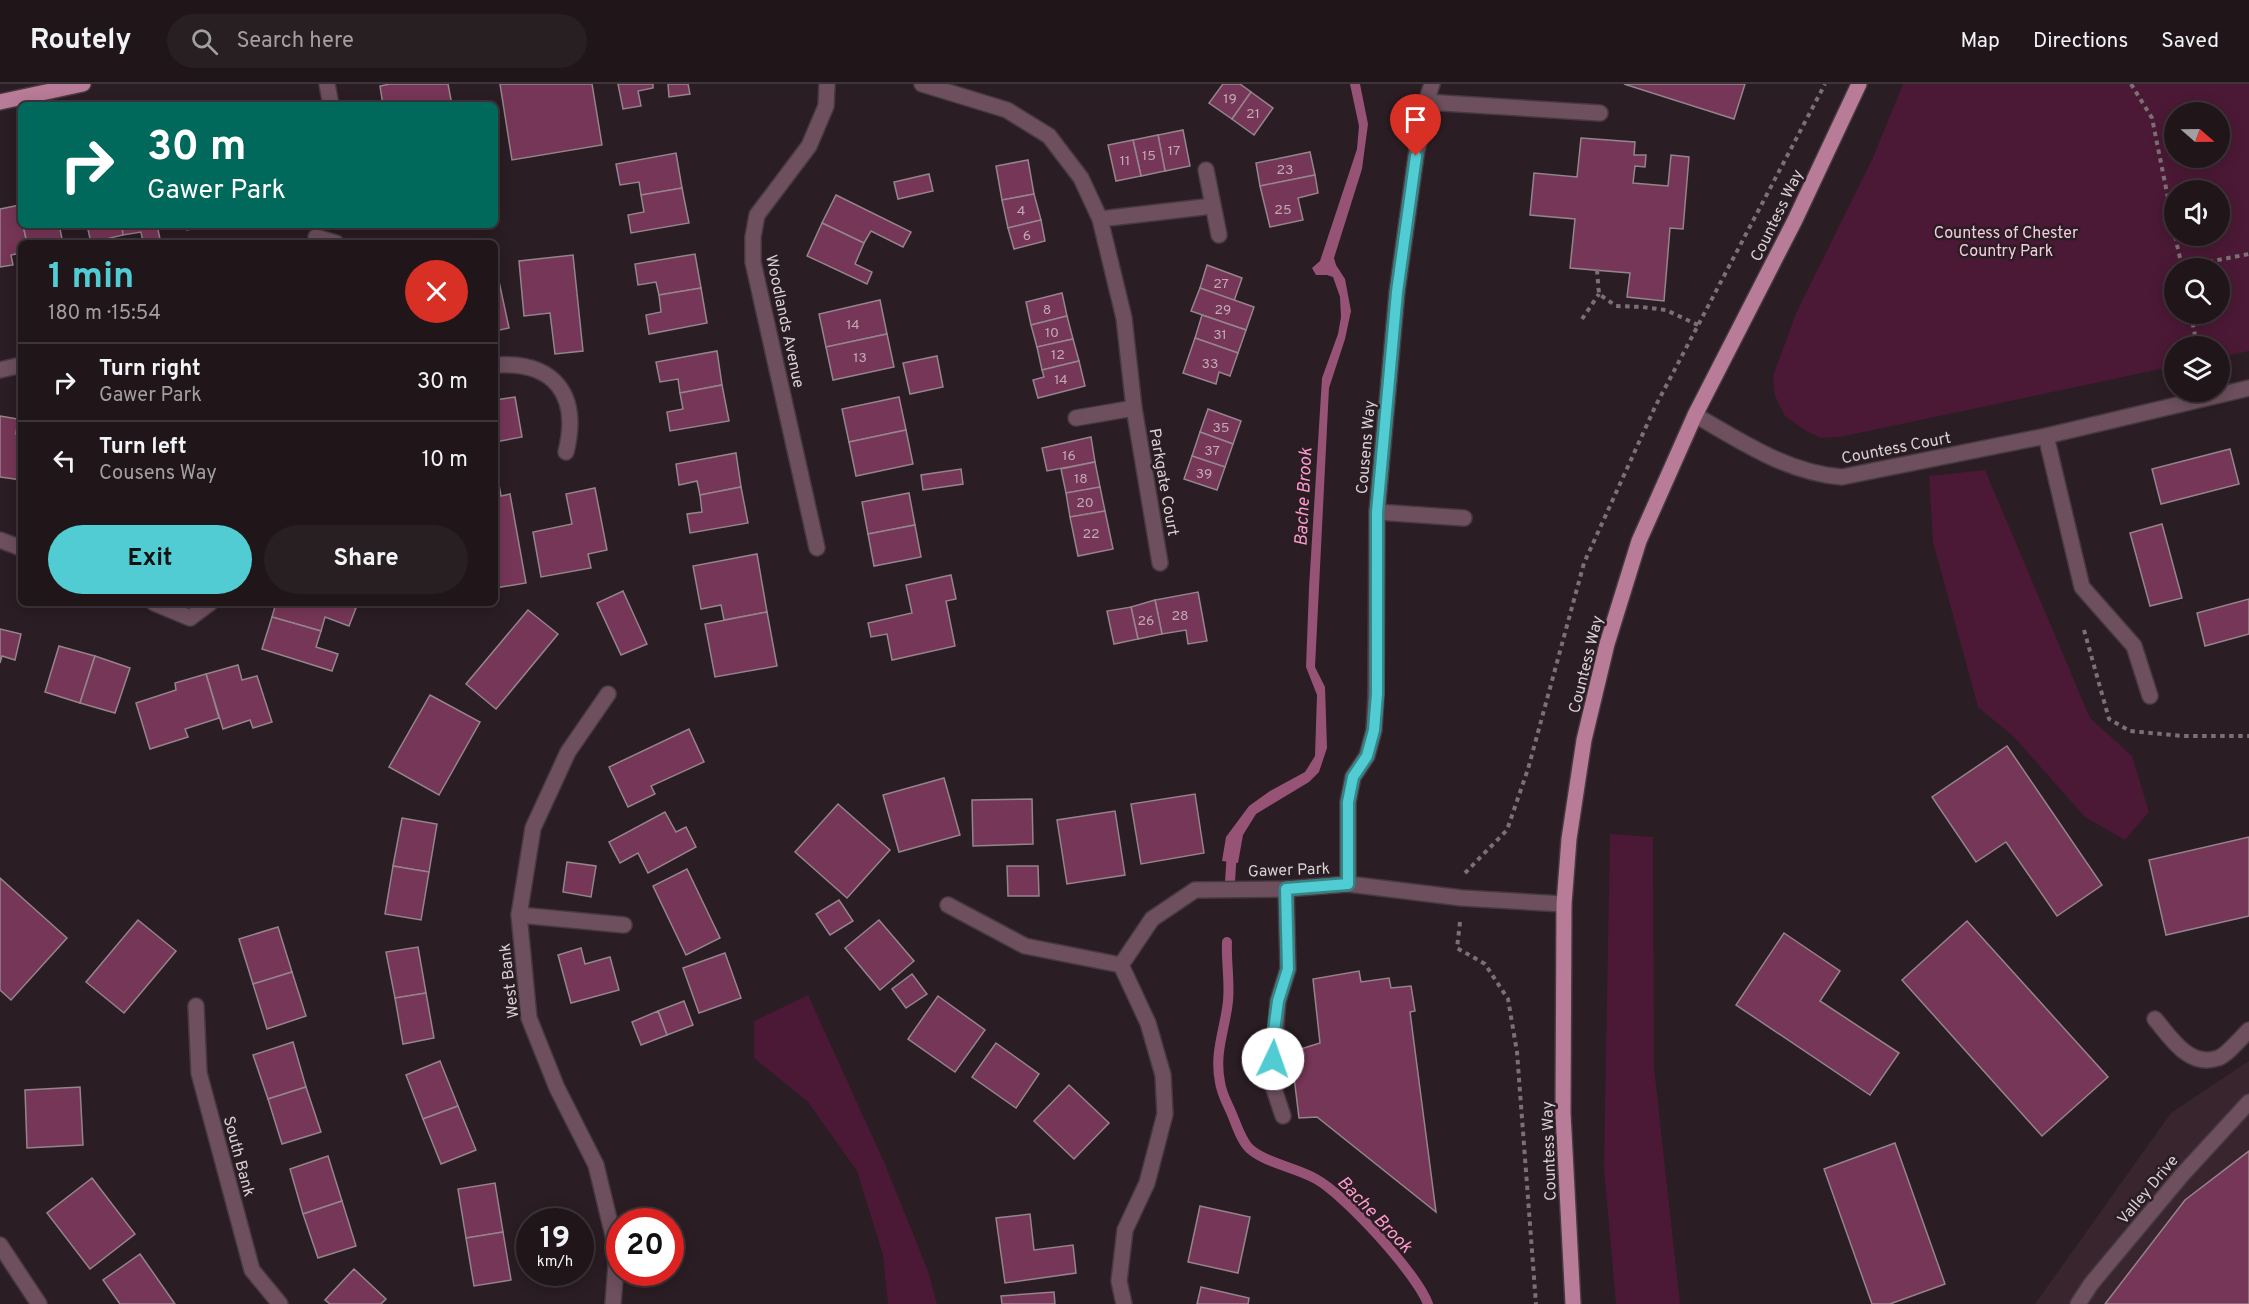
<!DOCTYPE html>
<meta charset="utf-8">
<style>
:root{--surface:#20161a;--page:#281f23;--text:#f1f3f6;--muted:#a29fa2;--line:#3d3539;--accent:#51ccd2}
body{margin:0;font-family:Overpass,sans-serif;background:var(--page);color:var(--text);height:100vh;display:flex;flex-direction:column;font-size:22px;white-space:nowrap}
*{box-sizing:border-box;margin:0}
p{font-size:20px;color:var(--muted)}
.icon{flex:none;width:33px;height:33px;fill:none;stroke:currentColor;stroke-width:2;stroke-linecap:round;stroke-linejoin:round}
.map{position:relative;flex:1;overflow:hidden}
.sheet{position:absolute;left:18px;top:156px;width:480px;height:366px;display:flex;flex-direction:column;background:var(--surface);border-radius:9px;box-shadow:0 3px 15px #0003,0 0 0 2px var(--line)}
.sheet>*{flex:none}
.top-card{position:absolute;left:18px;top:18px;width:480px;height:126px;border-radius:9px;box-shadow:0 3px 15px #0003,0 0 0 2px var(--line);background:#00695c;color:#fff;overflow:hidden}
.needle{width:39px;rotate:110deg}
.buttons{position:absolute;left:2164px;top:18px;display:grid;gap:12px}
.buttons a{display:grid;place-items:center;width:66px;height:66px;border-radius:50%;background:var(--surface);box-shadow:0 3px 15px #0003,0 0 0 2px var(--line);font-size:30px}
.speed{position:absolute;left:516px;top:1124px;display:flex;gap:12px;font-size:30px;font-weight:700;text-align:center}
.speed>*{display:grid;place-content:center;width:78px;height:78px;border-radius:50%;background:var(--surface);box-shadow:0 3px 15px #0003,0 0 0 2px var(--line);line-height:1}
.speed small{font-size:15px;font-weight:400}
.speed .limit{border:9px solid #d22;background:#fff;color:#111}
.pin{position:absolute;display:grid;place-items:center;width:51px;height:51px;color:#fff;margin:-62px -26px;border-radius:50% 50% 50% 0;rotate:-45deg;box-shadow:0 0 6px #0007}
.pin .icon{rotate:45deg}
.me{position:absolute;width:66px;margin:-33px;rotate:3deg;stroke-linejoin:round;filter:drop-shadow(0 0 4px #0008)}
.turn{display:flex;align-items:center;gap:21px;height:126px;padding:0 30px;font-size:27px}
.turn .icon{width:78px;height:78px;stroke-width:2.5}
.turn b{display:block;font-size:42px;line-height:51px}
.round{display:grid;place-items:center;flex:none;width:63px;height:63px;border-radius:32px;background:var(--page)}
.headline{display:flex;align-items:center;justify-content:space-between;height:102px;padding:0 30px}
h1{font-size:36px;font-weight:700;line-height:45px;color:var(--accent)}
.button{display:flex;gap:12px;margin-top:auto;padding:12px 30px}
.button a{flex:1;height:69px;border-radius:36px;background:var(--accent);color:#111;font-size:24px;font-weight:700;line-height:69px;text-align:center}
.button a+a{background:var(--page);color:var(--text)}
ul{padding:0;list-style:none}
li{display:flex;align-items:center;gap:18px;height:78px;padding:0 30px;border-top:2px solid var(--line)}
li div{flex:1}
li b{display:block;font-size:22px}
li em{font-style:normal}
header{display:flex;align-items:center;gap:36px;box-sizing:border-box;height:84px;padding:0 30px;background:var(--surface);border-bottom:2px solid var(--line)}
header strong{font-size:28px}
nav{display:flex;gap:33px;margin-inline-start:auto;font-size:21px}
.search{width:420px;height:54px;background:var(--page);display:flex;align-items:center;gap:15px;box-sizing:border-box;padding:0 21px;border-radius:33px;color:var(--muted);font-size:22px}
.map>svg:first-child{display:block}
.built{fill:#38252e}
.green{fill:#4b1935;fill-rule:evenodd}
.water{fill:#975375}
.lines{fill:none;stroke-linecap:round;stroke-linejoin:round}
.stream{stroke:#975375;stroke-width:10}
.building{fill:#763657;stroke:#94848b;stroke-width:1.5}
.lane-casing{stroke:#463a3f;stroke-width:18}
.street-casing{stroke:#463a3f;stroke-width:18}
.primary-casing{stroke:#463a3f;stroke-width:18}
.path{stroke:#7b7175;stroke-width:4;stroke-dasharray:4.5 4.5;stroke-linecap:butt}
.lane{stroke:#6d4f5d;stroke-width:15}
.street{stroke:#6d4f5d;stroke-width:15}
.primary{stroke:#b87b98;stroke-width:15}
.route-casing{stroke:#358588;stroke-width:15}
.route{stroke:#51ccd2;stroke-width:10}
.labels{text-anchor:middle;stroke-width:5;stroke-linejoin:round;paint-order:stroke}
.number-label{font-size:14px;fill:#c0aab4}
.street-label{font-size:16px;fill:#d8d0d3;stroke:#2a1d23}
.park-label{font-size:16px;fill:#f4cbdd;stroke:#2a1d23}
.water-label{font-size:18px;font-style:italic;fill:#fc9acb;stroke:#2a1d23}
</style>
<header>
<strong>Routely</strong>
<div class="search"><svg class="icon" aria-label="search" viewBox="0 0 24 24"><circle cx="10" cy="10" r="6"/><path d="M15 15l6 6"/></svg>Search here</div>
<nav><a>Map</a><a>Directions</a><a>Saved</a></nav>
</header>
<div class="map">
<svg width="2249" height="1220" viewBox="0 0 2249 1220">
<rect width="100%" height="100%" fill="#2a1d23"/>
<polygon class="built" points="2249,977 2249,1220 2035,1220 2171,1029"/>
<g class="green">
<path d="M1903,0h346v267l-29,6v-11h-45v20l-335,71 -19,1 -15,-7 -21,-15 -10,-20 -2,-20 24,-65 75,-151zM2175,28h45v46h-45zM2175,106h45v46h-45zM2175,184h45v46h-45z"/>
<polygon points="1985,386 2090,634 2132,672 2149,728 2125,756 2085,733 2014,653 1978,623 1933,458 1929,392"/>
<polygon points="1610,750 1653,753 1654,983 1680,1220 1616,1220 1604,1084"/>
<polygon points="808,911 884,1078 928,1187 937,1220 888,1220 883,1171 857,1087 808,1018 754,974 754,937"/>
</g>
<polygon class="water" points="1350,0 1360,0 1368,40 1362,85 1334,174 1336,181 1345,195 1351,227 1345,255 1329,304 1315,583 1325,603 1327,664 1319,688 1309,698 1256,730 1243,751 1238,779 1222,777 1226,753 1249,722 1270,707 1305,688 1315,672 1317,611 1306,583 1309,504 1322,294 1338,250 1341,233 1340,213 1333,193 1327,191 1316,191 1312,184 1320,177 1357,65 1359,42"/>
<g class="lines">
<g class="stream">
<polyline points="1230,798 1232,766"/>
<path d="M1227,858c-1,20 3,39 1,59 -3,29 -14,51 -8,81 1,10 7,21 11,30 5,11 10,29 19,37 16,14 47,19 66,30 29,16 101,95 112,125"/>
</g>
</g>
<g class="building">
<polygon points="390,0 448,0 452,21 383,21 380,2"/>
<polygon points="500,0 592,0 602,61 512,76"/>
<polygon points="618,0 653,0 653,4 638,7 641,22 623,25"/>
<polygon points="668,0 688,0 690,10 669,13"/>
<polygon points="1223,0 1240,0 1251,8 1232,35 1209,19"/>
<polygon points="1624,0 1745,0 1734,35"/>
<polygon points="1251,8 1273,24 1254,51 1232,35"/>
<polygon points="1183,46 1190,82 1165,87 1158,51"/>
<polygon points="1158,51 1165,87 1141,92 1133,56"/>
<polygon points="1581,54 1635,58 1634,71 1646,71 1645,83 1635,82 1633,99 1668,102 1671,71 1689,73 1683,145 1670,144 1664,217 1627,213 1630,189 1570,184 1575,135 1530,131 1534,89 1577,93"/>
<polygon points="1133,56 1141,92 1116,97 1108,61"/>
<polygon points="1310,68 1315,91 1260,102 1256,79"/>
<polygon points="676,69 682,104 641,111 639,98 620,101 616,80"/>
<polygon points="1028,76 1034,110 1002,116 996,82"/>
<polygon points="929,90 933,107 898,115 894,98"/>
<polygon points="1315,91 1318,109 1298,114 1303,136 1270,143 1260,102"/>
<polygon points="682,104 689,139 631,149 628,131 644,128 641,111"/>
<polygon points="1034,110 1041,136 1008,144 1002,116"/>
<polygon points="836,111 911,148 903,163 871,147 864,159 822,139"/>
<polygon points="20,121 21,141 23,141 27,159 21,159 21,169 11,171 13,181 0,183 0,125"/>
<polygon points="1041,136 1045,157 1014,165 1008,144"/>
<polygon points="822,139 864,159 855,180 872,188 867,200 807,172"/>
<polygon points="23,141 59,141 63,159 27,159"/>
<polygon points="87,141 122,141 123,151 106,155 107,159 91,159"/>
<polygon points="122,141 157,141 160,155 143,158 141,148 123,151"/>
<polygon points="186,141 203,141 203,143 187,146"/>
<polygon points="695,170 701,204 659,211 656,198 638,201 635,180"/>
<polygon points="573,171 583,267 555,270 550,229 524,232 519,177"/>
<polygon points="495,179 509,244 495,247"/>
<polygon points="1207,181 1242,194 1234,217 1200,204"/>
<polygon points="701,204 707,239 649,250 646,231 661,228 659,211"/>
<polygon points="1200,204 1254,223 1246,246 1191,227"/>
<polygon points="1062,209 1067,232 1031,241 1026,218"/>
<polygon points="880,216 887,250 826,263 819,230"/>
<polygon points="1202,231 1246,246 1238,269 1195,254"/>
<polygon points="1067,232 1073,255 1037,263 1031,241"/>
<polygon points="887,250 894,283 833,296 826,263"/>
<polygon points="1195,254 1238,269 1230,292 1219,288 1216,300 1183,289"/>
<polygon points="1073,255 1079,277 1042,286 1037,263"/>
<polygon points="717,267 722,301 680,309 678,295 660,298 656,278"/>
<polygon points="937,272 943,303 910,310 903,279"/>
<polygon points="1079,277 1085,302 1038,314 1033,296 1044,293 1042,286"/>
<polygon points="722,301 729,337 670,347 667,328 683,325 680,309"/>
<polygon points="515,313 522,353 495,358 495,316"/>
<polygon points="899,313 906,346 849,358 842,325"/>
<polygon points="1208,325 1241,337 1233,360 1200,348"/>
<polygon points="0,332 18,335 16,350 21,351 21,396 0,393"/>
<polygon points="906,346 913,380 856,392 849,358"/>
<polygon points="1200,348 1233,360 1225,383 1192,372"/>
<polygon points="1091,353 1095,378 1047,387 1042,364"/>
<polygon points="2230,365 2239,400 2161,420 2152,385"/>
<polygon points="736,369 741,403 700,411 697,397 679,401 676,380"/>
<polygon points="1192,372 1225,383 1217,406 1184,395"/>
<polygon points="1095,378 1100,403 1066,409 1061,385"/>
<polygon points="961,385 963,400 923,406 921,391"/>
<polygon points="495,395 498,395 501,412 510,410 526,499 495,504"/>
<polygon points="741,403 748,439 690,449 687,430 702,428 700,411"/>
<polygon points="1100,403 1105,427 1070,433 1066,409"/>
<polygon points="595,404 607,466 588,470 591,484 541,493 533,448 572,440 566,410"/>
<polygon points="909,409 915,441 868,450 862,418"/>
<polygon points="1105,427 1113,465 1078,472 1070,433"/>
<polygon points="2162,440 2182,514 2150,522 2130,449"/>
<polygon points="915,441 921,473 874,482 868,450"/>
<polygon points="757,470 767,528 724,536 721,521 701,525 693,482"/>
<polygon points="951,491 956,515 946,517 955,562 892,576 887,550 871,553 868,539 912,529 906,501"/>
<polygon points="623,507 647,560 621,571 597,519"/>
<polygon points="1198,508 1207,557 1188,560 1186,546 1162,550 1155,516"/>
<polygon points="2249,515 2249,550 2205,562 2197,529"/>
<polygon points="1155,516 1162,550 1138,555 1131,523"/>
<polygon points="276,519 341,519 356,524 349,542 325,533 321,547 272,533"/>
<polygon points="1131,523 1138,555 1114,560 1107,527"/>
<polygon points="528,526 558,550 496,625 466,600"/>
<polygon points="767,528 777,582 715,593 705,540"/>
<polygon points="272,533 321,547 316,563 338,570 332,587 262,565"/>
<polygon points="0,545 21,550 15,576 2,572 0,579"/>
<polygon points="59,562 95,572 80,619 45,608"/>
<polygon points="95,572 130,584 115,629 80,619"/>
<polygon points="238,581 242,596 257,592 272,638 253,644 250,636 223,645 206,590"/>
<polygon points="206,590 219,634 185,645 188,653 150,665 136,619 176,606 175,599"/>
<polygon points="430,611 480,638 439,711 389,683"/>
<polygon points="689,645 704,678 651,702 655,710 628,723 609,683"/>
<polygon points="2007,662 2102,801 2057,832 2006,758 1976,778 1932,713"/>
<polygon points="944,694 960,751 899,768 883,711"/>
<polygon points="1195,710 1204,769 1141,780 1131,720"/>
<polygon points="1032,715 1033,760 973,762 972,716"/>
<polygon points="838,720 890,766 847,814 795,768"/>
<polygon points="1115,727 1125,791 1067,800 1057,736"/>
<polygon points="665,728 676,748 686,743 696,763 648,789 638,769 620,779 609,758"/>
<polygon points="402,734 437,740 429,788 393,782"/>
<polygon points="2249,753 2249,832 2166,851 2149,776"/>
<polygon points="567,778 596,782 591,813 563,808"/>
<polygon points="393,782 429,788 421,836 385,830"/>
<polygon points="1007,782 1038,782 1039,812 1008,812"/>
<polygon points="687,785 720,854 686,871 653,802"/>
<polygon points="0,794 67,854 11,916 0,906"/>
<polygon points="839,816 853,837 830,851 816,830"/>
<polygon points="138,836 176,867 124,929 86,898"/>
<polygon points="879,836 914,877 880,906 845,864"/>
<polygon points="1967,837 2108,993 2042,1052 1902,896"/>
<polygon points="278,843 292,888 253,900 239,855"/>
<polygon points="1784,849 1840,887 1820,917 1899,969 1870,1011 1736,921"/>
<polygon points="418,863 426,909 395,914 386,868"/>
<polygon points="581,864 585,880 610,873 619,906 571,919 558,871"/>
<polygon points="725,869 741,914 699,929 683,884"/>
<polygon points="1359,887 1361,898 1389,894 1391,904 1411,902 1415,927 1410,928 1436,1128 1317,1033 1299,1034 1291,968 1320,959 1313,895"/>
<polygon points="292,888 306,932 267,945 253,900"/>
<polygon points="912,890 927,910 906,924 892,905"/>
<polygon points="426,909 434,954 403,960 395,914"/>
<polygon points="938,912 985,946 955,988 908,955"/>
<polygon points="684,917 693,941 667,951 658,927"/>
<polygon points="658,927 667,951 641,961 632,938"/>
<polygon points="293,958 306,1003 268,1015 253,971"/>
<polygon points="996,959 1039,990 1016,1024 972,993"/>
<polygon points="440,977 458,1022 423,1035 406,991"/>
<polygon points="1069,1001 1109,1039 1074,1075 1034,1037"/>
<polygon points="80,1003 83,1061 27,1064 25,1006"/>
<polygon points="306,1003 321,1048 282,1060 268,1015"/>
<polygon points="458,1022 476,1066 441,1080 423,1035"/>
<polygon points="1895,1059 1945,1200 1890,1220 1872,1220 1824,1085"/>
<polygon points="2249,1067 2249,1220 2105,1220 2185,1116"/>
<polygon points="328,1072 342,1117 303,1130 290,1085"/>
<polygon points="92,1094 135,1150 90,1185 47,1129"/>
<polygon points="495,1099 503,1148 466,1154 458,1105"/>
<polygon points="342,1117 356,1162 318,1174 303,1130"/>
<polygon points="1200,1122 1250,1133 1238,1189 1188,1178"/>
<polygon points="1030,1130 1034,1166 1073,1161 1076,1189 1005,1199 996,1134"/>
<polygon points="503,1148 511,1196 474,1202 466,1154"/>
<polygon points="140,1170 175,1220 120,1220 103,1196"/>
<polygon points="354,1185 386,1215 381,1220 330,1220 325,1216"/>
<polygon points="1201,1203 1249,1214 1248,1220 1197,1220"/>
<polygon points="1054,1208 1055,1220 1002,1220 1001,1212"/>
</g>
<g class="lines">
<g class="lane-casing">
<g id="lane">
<polyline points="1426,18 1600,29"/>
<polyline points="0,286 21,281"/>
<polyline points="1377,428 1464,434"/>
<path d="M2155,935c16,19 34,49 63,39 8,-2 24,-21 31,-28"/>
<polyline points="1283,1032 1274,1005 1273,975 1278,917 1288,885 1286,805"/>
<polyline points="2078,1220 2091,1200 2182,1091 2249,1018"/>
</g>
</g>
<g class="street-casing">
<g id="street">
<polyline points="327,0 331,21"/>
<polyline points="922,0 1007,26 1049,52 1081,94 1100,135 1124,234 1134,324 1160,479"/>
<polyline points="1206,86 1219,151"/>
<polyline points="1100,135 1213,122"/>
<polyline points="316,153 336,159"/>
<path d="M495,281c60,-4 85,30 71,87"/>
<path d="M1695,331c46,26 92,58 147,62l204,-41 203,-48"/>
<polyline points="1076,334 1134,324"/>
<polyline points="2046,352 2082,503 2134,562 2150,612"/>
<polyline points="0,456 21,464"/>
<polyline points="817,464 753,178 753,153 757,131 809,62 826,22 827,0"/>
<polyline points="154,519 190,534 210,519"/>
<polyline points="608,610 568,668 533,744 519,831 529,934 557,1004 596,1081 617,1168 613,1220"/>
<polyline points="1348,800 1348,718 1353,693 1367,672 1374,646 1376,610 1377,428 1397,208 1416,72 1426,18 1432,0"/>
<polyline points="948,821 1025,862 1121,881"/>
<polyline points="519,831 624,841"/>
<polyline points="196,922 199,989 252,1186 280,1220"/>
<polyline points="0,1161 39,1220"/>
<polyline points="1124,1220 1119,1197 1125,1146 1147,1099 1165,1030 1163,991 1148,939 1121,881 1152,835 1195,806 1286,805 1348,800 1462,814 1564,820"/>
</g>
</g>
<g class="primary-casing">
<g id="primary">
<polyline points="0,18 83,0"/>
<polyline points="1573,1220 1563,1029 1564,820 1569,755 1584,656 1607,560 1639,457 1695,331 1795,136 1859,0"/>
</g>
</g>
<g class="path">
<polyline points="2131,0 2152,34 2175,149"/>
<polyline points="2175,152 2182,183"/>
<polyline points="2182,183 2249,170"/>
<polyline points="1597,186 1599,210 1616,222 1642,223 1666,226 1698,241"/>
<polyline points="2191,230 2197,262"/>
<polyline points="1582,235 1599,210"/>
<polyline points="2084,546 2109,635 2130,647 2183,652 2249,652"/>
<polyline points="1465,789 1507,746 1528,685 1584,479 1655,323 1825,0"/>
<polyline points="1460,838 1457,864 1485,880 1508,915 1517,968 1536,1220"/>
</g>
<use href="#lane" class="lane"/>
<use href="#street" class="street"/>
<use href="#primary" class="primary"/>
</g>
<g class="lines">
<g class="route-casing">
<polyline id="route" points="1273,975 1274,947 1278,917 1288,885 1286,805 1348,800 1348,718 1353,693 1367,672 1374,646 1377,610 1377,428 1397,208 1416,72"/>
</g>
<use href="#route" class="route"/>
</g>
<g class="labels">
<g class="number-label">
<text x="1230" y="19">19</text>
<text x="1253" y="34">21</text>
<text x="1174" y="71">17</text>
<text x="1149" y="76">15</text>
<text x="1125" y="81">11</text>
<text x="1285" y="90">23</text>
<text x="1283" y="130">25</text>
<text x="1021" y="131">4</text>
<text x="1027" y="156">6</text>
<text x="1221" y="204">27</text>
<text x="1047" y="230">8</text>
<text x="1223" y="230">29</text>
<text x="853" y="245">14</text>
<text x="1052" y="253">10</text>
<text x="1220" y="255">31</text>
<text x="1058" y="275">12</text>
<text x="860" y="278">13</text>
<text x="1210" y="284">33</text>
<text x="1061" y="300">14</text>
<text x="1221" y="348">35</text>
<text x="1212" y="371">37</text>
<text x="1069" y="376">16</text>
<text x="1204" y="394">39</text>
<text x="1081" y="399">18</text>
<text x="1085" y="423">20</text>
<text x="1091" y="454">22</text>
<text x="1180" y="536">28</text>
<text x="1146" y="541">26</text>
</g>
<g class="street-label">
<text transform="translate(1776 131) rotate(-64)" y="6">Countess Way</text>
<text transform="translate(786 237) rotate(78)" y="6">Woodlands Avenue</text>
<text transform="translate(1365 363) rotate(-85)" y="6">Cousens Way</text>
<text transform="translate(1896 363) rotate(-11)" y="6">Countess Court</text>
<text transform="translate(1165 398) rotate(80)" y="6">Parkgate Court</text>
<text transform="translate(1585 580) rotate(-76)" y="6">Countess Way</text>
<text transform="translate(1289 785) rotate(-2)" y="6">Gawer Park</text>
<text transform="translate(508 897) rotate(-97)" y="6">West Bank</text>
<text transform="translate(1548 1067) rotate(-92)" y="6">Countess Way</text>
<text transform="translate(240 1072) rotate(75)" y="6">South Bank</text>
<text transform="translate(2147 1105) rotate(-50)" y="6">Valley Drive</text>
</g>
<g class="park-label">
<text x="2006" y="154">Countess of Chester<tspan x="2006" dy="18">Country Park</tspan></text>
</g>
<g class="water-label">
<text transform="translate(1303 413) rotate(-87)" y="6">Bache Brook</text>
<text transform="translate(1375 1130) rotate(46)" y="6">Bache Brook</text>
</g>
</g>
</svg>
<div class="buttons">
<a><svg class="needle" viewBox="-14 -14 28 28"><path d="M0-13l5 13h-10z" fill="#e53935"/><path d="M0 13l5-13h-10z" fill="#a29fa2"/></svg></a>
<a><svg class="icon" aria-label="sound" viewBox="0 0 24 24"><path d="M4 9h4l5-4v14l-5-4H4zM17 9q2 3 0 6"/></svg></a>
<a><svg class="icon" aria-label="search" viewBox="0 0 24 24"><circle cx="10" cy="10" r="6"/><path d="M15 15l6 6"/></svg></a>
<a><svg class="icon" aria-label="layers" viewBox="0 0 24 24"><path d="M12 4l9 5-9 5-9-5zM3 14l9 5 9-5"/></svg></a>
</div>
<div class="speed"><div>19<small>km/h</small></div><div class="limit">20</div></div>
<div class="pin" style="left:1416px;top:72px;background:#d93025"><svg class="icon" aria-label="arrive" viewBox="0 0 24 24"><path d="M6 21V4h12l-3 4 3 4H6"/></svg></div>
<svg class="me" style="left:1273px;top:975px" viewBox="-20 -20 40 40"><circle r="19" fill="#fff"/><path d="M0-13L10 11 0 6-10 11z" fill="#51ccd2"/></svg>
<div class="top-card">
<div class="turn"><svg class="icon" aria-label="right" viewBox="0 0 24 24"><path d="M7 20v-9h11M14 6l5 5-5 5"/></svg><div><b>30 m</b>Gawer Park</div></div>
</div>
<section class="sheet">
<div class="headline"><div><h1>1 min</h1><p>180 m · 15:54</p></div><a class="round" style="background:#d93025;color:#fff"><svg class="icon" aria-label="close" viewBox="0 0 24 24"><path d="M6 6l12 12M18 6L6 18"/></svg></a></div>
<ul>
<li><svg class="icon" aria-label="right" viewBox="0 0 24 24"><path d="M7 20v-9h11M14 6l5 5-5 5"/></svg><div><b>Turn right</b><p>Gawer Park</p></div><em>30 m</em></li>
<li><svg class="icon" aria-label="left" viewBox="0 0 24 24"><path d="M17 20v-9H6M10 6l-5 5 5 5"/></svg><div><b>Turn left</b><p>Cousens Way</p></div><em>10 m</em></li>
</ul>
<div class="button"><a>Exit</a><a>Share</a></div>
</section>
</div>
